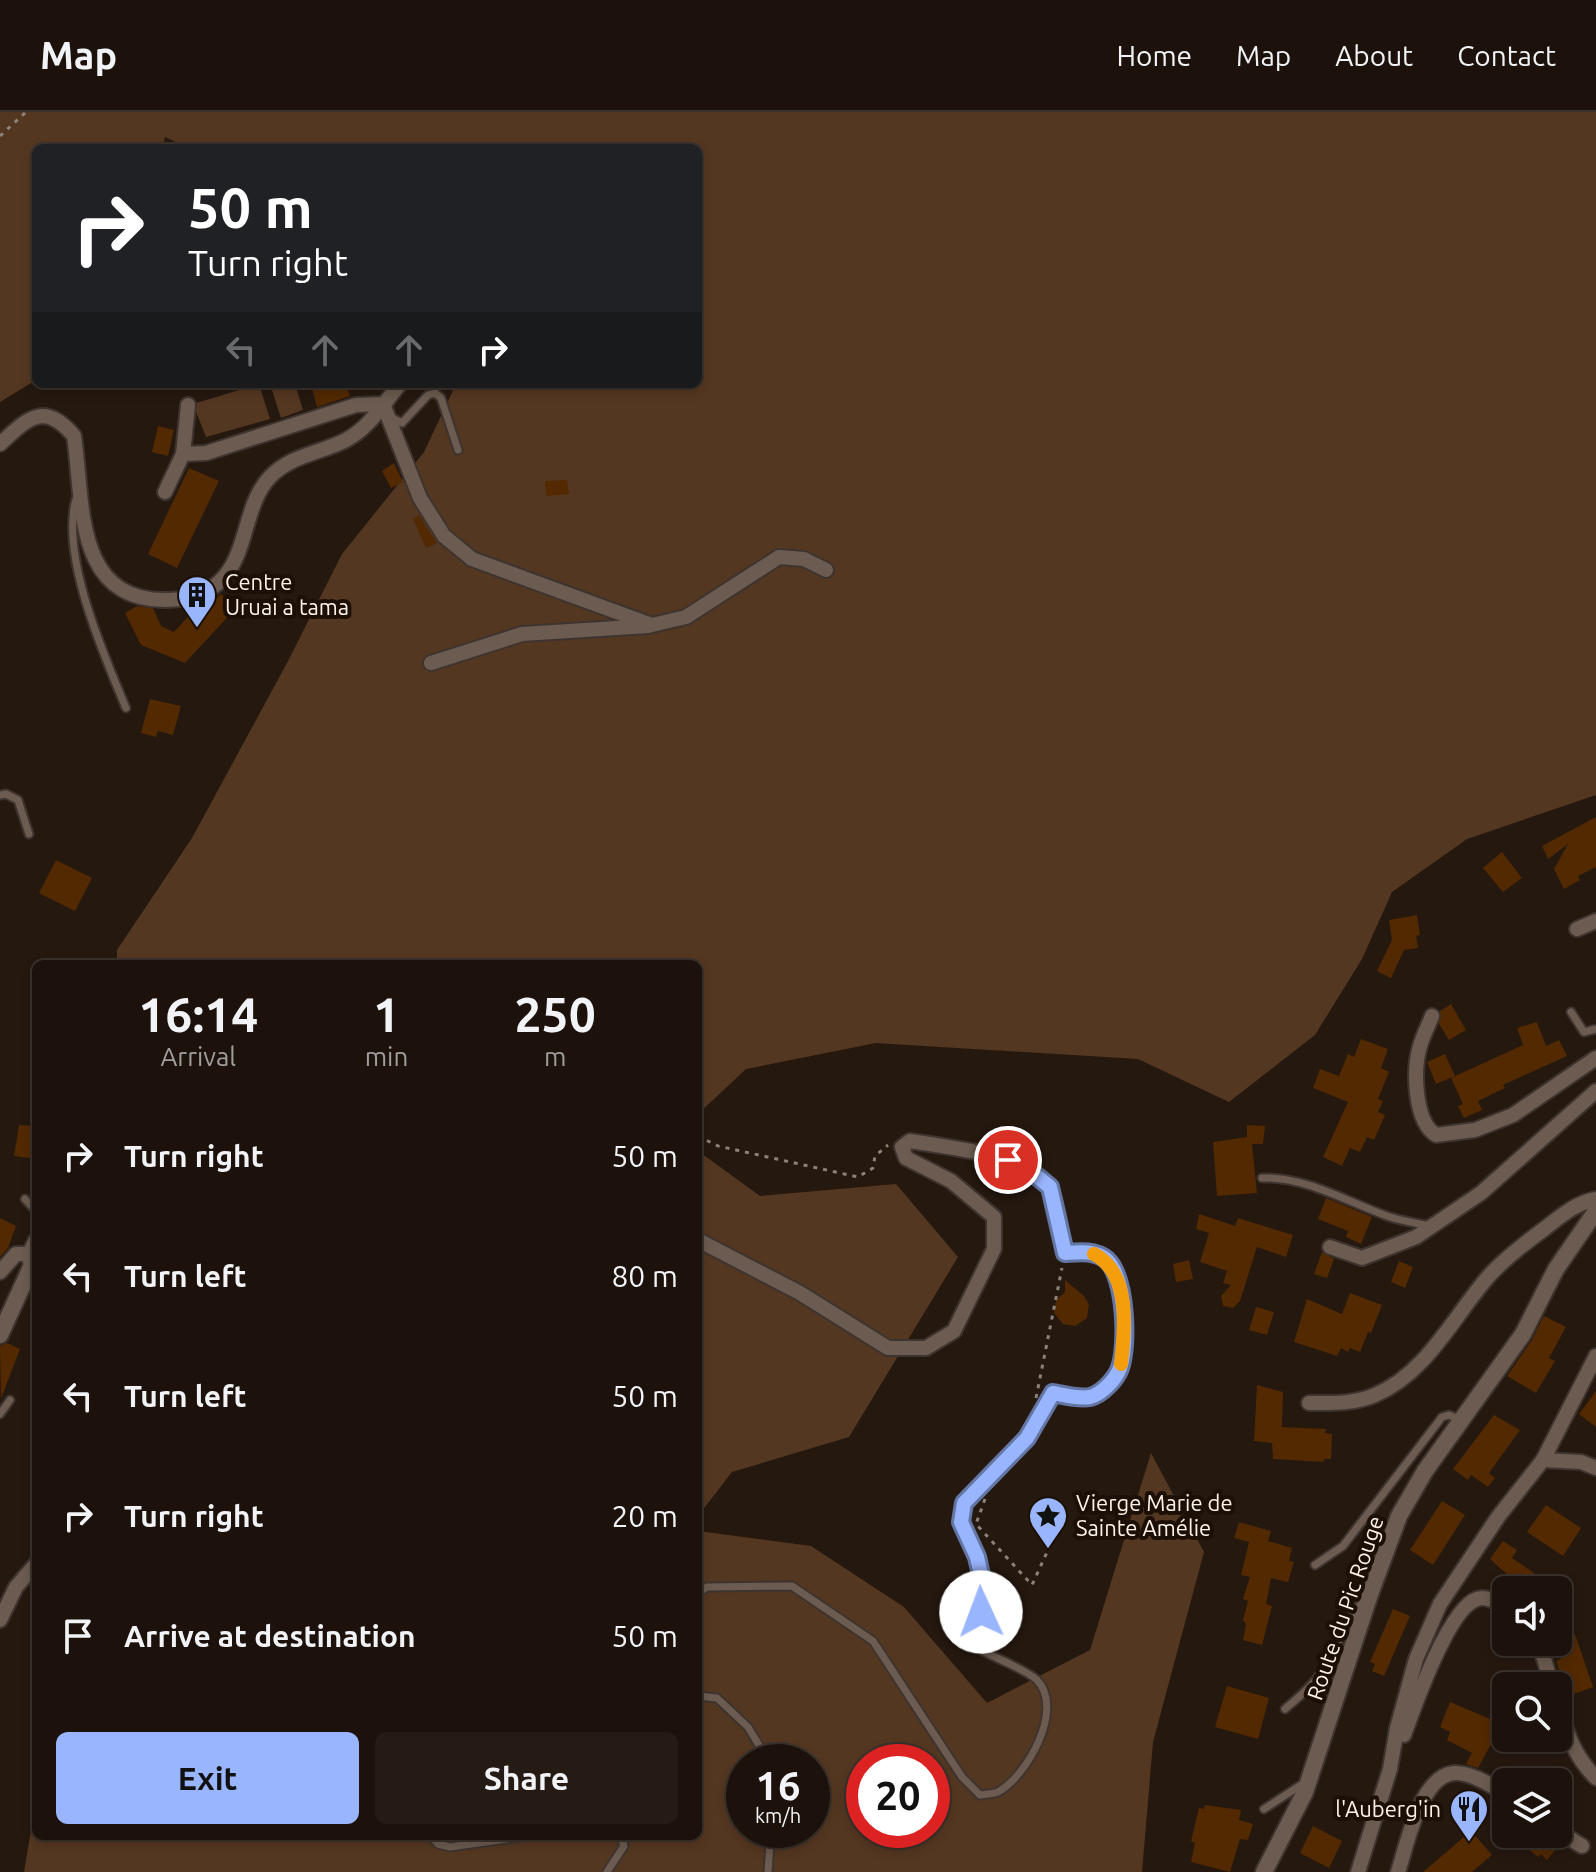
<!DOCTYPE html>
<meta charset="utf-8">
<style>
:root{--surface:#1c120b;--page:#251b14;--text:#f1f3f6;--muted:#a09e9d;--line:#3a322c;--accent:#99b5fd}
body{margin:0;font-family:Ubuntu,sans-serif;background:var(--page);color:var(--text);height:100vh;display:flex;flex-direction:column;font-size:30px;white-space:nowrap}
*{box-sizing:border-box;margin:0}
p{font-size:26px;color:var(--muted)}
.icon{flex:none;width:44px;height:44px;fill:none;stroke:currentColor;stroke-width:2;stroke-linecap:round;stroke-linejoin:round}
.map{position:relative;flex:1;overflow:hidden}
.panel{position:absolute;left:32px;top:848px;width:670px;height:880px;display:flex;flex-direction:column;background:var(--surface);border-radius:12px;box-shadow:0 4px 12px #0003,0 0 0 2px var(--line)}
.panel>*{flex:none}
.top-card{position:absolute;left:32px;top:32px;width:670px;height:244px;border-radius:12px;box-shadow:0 4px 12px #0003,0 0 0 2px var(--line);background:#202124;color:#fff;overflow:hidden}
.fabs{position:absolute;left:1492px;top:1464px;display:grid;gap:16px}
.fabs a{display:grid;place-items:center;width:80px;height:80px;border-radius:12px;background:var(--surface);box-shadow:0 4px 12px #0003,0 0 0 2px var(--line);font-size:40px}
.speed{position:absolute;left:726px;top:1632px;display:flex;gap:16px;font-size:40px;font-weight:700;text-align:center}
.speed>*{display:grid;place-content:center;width:104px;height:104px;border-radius:50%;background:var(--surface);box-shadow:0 4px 12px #0003,0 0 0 2px var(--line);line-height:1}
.speed small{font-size:20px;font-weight:400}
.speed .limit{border:12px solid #d22;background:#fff;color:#111}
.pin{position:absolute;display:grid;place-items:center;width:68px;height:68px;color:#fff;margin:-34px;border:4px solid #fff;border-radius:50%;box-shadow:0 2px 8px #0007}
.me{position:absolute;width:88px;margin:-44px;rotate:358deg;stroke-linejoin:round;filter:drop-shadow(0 0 6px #0008)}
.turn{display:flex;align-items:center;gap:28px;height:168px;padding:0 24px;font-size:36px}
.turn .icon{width:104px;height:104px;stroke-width:2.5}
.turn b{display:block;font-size:56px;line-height:68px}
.lanes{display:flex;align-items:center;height:76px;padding:0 24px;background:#0003;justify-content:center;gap:40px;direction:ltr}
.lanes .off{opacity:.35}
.eta{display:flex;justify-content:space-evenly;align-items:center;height:136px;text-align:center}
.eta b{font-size:48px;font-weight:600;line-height:56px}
.button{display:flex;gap:16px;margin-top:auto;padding:16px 24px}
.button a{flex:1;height:92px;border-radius:12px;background:var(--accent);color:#111;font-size:32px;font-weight:600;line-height:92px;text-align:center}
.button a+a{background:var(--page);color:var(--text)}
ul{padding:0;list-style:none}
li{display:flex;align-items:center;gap:24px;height:120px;padding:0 24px}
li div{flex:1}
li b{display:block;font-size:30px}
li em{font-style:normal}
header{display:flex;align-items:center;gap:48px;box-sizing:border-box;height:112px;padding:0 40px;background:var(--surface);border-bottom:2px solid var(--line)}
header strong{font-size:38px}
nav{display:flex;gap:44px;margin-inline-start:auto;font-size:28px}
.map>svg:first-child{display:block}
.green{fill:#543721;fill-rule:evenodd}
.building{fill:#522901}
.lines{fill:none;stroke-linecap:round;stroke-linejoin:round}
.service-casing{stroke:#3e342f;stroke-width:11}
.minor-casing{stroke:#3e342f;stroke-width:18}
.tertiary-casing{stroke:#3e342f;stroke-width:20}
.path{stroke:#8d827a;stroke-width:3;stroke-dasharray:4 6;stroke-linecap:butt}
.service{stroke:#6b5b50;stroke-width:7}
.minor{stroke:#6b5b50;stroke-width:14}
.tertiary{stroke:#6b5b50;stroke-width:16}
.route-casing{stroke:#6376a4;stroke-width:20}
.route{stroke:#99b5fd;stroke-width:14}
.slow{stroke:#f59e0b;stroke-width:14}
.labels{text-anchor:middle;stroke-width:8;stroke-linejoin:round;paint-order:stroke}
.poi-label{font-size:22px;fill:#fcf3ec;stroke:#1b0f06;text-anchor:start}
.street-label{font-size:22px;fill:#fcf3ec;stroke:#1b0f06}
</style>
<header>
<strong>Map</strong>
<nav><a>Home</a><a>Map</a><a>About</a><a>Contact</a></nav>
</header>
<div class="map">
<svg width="1596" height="1760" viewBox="0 0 1596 1760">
<rect width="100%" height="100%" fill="#25180f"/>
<g class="green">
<polygon points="0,0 1596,0 1596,683 1467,727 1392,780 1362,847 1315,923 1229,990 1138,947 876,931 746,957 698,1002 698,852 117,852 117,838 192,726 287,551 342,442 424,340 456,272 698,272 698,36 188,36 165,25 163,36 36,36 36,268 0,290"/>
<polygon points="259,272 270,307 206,325 193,292"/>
<polygon points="270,272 295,272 303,298 281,306"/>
<polygon points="698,1039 760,1084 896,1072 958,1145 849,1325 732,1360 698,1404"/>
<path d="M1151,1341l53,99 -51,190 -11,130h-1118l12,-72v36h662v-305l113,15 93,61 83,96 103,-53zM744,1650h68v68h-68zM864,1650h68v68h-68z"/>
</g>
<g class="building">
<polygon points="311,272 346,272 350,284 317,295"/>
<polygon points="158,314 174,318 168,344 152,340"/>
<polygon points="394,351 403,370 391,376 382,359"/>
<polygon points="189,356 219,369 177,456 148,442"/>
<polygon points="567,368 569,382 546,384 545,369"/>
<polygon points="419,403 437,431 426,436 413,407"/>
<polygon points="221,482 236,496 185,551 141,533 125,501 137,494 153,496 161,514 174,520 199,493 210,489 212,491"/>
<polygon points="150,587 181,594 173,623 158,619 156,625 141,621"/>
<polygon points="1596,705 1596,755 1578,764 1580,768 1564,777 1554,757 1568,732 1548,747 1542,734"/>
<polygon points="1502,740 1522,766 1503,780 1483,756"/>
<polygon points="56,748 92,766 75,799 39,781"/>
<polygon points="1417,803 1420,823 1416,824 1418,836 1404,838 1391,866 1377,859 1392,828 1389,808"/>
<polygon points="1451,892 1466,918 1449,928 1439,912 1440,899"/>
<polygon points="1537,910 1546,934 1559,928 1567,944 1503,973 1505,976 1478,989 1482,998 1464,1006 1458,994 1463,992 1451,966 1523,933 1517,916"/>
<polygon points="1361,927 1388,937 1381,956 1389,960 1378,987 1383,989 1378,1000 1385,1003 1374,1028 1367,1025 1360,1040 1350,1036 1342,1054 1323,1045 1348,990 1313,976 1320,957 1339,964 1348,942 1354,945"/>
<polygon points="1445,942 1455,964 1436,972 1427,950"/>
<polygon points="19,1013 36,1014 36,1047 14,1044"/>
<polygon points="1247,1013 1265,1014 1263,1032 1252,1032 1257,1081 1217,1084 1213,1030 1247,1025"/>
<polygon points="1326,1086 1372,1105 1361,1132 1346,1125 1348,1119 1318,1107"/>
<polygon points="1199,1102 1235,1114 1238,1106 1293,1123 1286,1145 1257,1135 1240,1189 1233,1196 1223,1194 1221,1184 1231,1173 1223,1171 1227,1159 1200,1150 1209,1121 1196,1117"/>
<polygon points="0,1106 16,1114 8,1136 0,1145"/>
<polygon points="1322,1140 1334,1147 1327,1166 1314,1162"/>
<polygon points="1189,1148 1193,1167 1176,1170 1173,1152"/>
<polygon points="1399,1149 1413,1155 1405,1176 1391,1170"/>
<polygon points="1065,1168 1084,1184 1089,1192 1087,1206 1075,1214 1063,1212 1054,1201 1056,1188 1065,1180"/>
<polygon points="1350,1181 1382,1193 1371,1221 1368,1220 1360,1240 1350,1236 1348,1240 1341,1236 1337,1244 1294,1230 1307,1187 1342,1202"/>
<polygon points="1256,1195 1274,1200 1267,1223 1249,1218"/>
<polygon points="1544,1204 1566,1215 1549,1246 1555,1249 1536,1281 1507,1264 1532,1228"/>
<polygon points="7,1231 20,1237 1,1287 0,1234"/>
<polygon points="1257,1273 1283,1280 1282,1315 1326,1317 1325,1321 1332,1322 1331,1347 1324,1347 1324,1350 1273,1347 1272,1331 1254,1329"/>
<polygon points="1596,1279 1596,1315 1579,1302"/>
<polygon points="1494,1303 1520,1318 1489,1361 1495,1366 1488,1375 1471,1363 1468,1368 1453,1357"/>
<polygon points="1442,1389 1465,1403 1433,1453 1410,1438"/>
<polygon points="1546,1393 1581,1416 1563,1444 1527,1420"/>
<polygon points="1239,1410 1271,1419 1268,1429 1292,1436 1289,1449 1294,1450 1288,1470 1271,1466 1266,1492 1272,1494 1262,1533 1243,1528 1246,1512 1243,1508 1248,1489 1243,1487 1250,1465 1241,1463 1249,1430 1234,1426"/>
<polygon points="1503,1429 1517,1438 1512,1446 1534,1461 1522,1476 1490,1447"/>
<polygon points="1393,1497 1410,1504 1384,1564 1372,1559 1375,1552 1370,1550"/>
<polygon points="1575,1522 1593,1575 1568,1584 1556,1549 1562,1546 1557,1530"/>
<polygon points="1227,1574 1269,1586 1258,1627 1215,1615"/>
<polygon points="1450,1590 1502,1612 1478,1656 1466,1652 1472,1641 1447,1628 1450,1620 1440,1615"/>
<polygon points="1205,1693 1241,1698 1239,1708 1253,1712 1248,1728 1240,1727 1230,1760 1191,1750 1195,1731 1191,1729 1199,1696 1204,1697"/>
<polygon points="1313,1714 1342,1729 1329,1756 1300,1741"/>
<polygon points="1471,1719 1492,1743 1472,1760 1423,1760"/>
<polygon points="1527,1722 1549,1722 1560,1732 1547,1748 1541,1742 1538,1745 1520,1730"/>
</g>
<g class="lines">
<g class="service-casing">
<g id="service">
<polyline points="390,305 402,311 428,283 435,281 441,286 458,338"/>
<path d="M76,387c-16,57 28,156 50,209"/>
<polyline points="0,683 6,682 18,688 29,722"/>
<polyline points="1571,900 1584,920 1596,917"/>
<path d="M1262,1066c42,-2 86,24 125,38 14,5 29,7 43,10"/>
<polyline points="25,1087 36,1099"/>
<polyline points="0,1302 10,1288"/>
<polyline points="1315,1453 1343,1434 1442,1305 1449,1303 1461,1308"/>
<path d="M698,1481l9,-6 85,-1 81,55 89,136 18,18c5,-1 13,-1 18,-3 29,-16 67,-83 39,-112 -10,-10 -40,-21 -54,-29l-4,-15 5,-48 -7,-31 -16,-35 3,-19 63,-65 26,-45"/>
<polyline points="698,1584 717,1586 748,1615 769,1650"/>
<path d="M1285,1597c13,-11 26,-22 36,-36 18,-24 19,-49 41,-70"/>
<polyline points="1264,1697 1301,1673 1306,1673"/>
<polyline points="431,1724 438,1732 450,1735 528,1724"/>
<polyline points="607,1760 624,1734 621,1724"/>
<polyline points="768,1760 771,1718"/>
</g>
</g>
<g class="minor-casing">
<g id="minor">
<path d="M0,332c27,-25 44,-44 74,-8 10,65 -1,164 91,164 23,0 45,-6 60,-24 23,-28 20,-73 45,-99 21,-22 51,-24 76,-37 24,-13 37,-36 54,-56"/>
<polyline points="183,342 188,293"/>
<polyline points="165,380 183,342 206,341 356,293 383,292 420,386 444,424 472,447 652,513 686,505 779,445 804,447 826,458"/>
<polyline points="431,551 522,522 648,514"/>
<polyline points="1577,817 1596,809"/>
<path d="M1432,904c-4,10 -9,20 -12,30 -7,24 -6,75 16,89l39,-5 38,-15 83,-57"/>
<path d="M698,1128l102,53 88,55h38l28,-17 40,-82v-32l-43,-36 -45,-23 -4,-11 8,-6c36,6 118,14 139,45 7,10 13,53 16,67 14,0 30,-3 42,8 18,17 21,84 13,107 -4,12 -18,26 -30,29 -12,2 -26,-2 -37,-4"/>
<polyline points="1330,1135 1362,1146 1416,1125 1481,1081 1596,979"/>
<polyline points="0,1160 16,1142 29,1142 36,1128"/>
<path d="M1309,1291c23,0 45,1 66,-8 51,-21 79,-79 113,-118 16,-18 37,-34 56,-48 17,-13 31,-26 52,-30"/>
<polyline points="1543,1348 1581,1350 1596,1356"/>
<polyline points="0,1508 16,1475 36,1452"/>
<polyline points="1539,1530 1552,1574"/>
<path d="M1558,1594c9,28 17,51 38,72"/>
<path d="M1404,1623c10,-28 45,-127 73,-136 9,-4 21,4 29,8"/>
<polyline points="1558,1719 1582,1734"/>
<polyline points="1358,1760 1390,1657 1397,1616 1416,1547 1440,1492 1498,1405 1543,1348 1596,1244"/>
<path d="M1398,1760c9,-27 22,-96 56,-99 17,-1 38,13 52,21"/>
</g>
</g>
<g class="tertiary-casing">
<g id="tertiary">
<polyline points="0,1223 32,1153 29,1142"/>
<polyline points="1264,1760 1305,1680 1369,1485 1399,1404 1425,1359 1523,1222 1556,1157 1596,1099"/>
</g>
</g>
<g class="path">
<polyline points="0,24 26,0"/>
<polyline points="698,1024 718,1034 858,1065 873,1056 875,1044 888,1033"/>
<polyline points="1036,1286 1062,1156"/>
<polyline points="985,1387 976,1412 1032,1473 1048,1438"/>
</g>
<use href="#service" class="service"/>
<use href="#minor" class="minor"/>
<use href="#tertiary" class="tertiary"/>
</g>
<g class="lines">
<g class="route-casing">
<path id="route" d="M981,1500l3,-24 -7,-31 -16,-35 3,-19 63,-65 26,-45c11,2 25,6 37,4 12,-3 26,-18 30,-29 8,-23 6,-90 -13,-108 -12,-10 -28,-8 -42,-7l-15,-66 -21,-17 -21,-10"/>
</g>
<use href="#route" class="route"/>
<path class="slow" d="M1094,1142c37,19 31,75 27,110"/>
</g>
<defs>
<g id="building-pin" transform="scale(2)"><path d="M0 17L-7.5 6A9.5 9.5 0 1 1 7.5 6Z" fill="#99b5fd" stroke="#1b0f06"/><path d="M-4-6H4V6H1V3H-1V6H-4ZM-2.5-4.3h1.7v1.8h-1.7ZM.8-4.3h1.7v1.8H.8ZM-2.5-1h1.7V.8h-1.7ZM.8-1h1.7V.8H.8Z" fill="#111"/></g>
<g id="sight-pin" transform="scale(2)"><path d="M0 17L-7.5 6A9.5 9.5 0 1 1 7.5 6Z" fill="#99b5fd" stroke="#1b0f06"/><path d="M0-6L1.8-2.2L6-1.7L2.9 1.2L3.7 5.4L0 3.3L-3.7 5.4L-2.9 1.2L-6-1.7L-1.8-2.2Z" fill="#111"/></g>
<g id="restaurant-pin" transform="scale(2)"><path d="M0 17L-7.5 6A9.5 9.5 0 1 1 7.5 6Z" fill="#99b5fd" stroke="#1b0f06"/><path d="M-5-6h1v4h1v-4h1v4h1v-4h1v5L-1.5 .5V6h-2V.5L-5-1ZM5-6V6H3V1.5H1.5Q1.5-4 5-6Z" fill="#111"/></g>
</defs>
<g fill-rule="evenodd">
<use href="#building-pin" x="197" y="483"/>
<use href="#sight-pin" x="1048" y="1404"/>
<use href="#restaurant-pin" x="1469" y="1697"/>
</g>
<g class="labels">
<g class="poi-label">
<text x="225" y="478">Centre<tspan x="225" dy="25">Uruai a tama</tspan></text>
<text x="1076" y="1399">Vierge Marie de<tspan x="1076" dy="25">Sainte Amélie</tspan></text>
<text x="1441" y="1705" text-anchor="end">l'Auberg'in</text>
</g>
<g class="street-label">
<text transform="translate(1345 1496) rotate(-71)" y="8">Route du Pic Rouge</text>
</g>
</g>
</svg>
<div class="fabs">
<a><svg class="icon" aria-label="sound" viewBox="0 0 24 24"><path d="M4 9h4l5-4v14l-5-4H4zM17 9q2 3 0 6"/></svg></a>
<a><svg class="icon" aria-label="search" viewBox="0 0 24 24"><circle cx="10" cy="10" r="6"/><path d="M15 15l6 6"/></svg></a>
<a><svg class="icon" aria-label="layers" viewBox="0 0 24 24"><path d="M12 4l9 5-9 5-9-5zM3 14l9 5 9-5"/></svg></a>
</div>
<div class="speed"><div>16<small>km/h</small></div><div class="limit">20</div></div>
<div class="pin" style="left:1008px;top:1048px;background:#d93025"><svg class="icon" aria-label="arrive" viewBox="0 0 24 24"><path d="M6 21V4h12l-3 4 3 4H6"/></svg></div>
<svg class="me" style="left:981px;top:1500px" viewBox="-20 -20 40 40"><circle r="19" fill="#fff"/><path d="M0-13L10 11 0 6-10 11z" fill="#99b5fd"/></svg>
<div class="top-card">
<div class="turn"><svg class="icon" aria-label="right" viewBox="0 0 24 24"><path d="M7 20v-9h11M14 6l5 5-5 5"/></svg><div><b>50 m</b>Turn right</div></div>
<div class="lanes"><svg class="icon off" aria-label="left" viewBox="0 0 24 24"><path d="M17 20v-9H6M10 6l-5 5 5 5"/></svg><svg class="icon off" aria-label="ahead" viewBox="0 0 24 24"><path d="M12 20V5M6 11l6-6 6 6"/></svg><svg class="icon off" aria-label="ahead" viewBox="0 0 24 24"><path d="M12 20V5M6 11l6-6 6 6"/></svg><svg class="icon" aria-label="right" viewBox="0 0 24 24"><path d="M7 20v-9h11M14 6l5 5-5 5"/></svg></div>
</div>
<section class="panel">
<div class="eta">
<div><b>16:14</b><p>Arrival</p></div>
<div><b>1</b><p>min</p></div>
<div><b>250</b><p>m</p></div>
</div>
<ul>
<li><svg class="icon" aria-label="right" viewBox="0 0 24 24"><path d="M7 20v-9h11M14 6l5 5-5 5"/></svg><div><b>Turn right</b></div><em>50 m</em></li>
<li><svg class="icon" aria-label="left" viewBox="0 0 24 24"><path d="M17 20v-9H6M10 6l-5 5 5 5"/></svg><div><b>Turn left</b></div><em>80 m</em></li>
<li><svg class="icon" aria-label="left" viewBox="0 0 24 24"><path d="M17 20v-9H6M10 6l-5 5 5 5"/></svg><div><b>Turn left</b></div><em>50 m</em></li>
<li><svg class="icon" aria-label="right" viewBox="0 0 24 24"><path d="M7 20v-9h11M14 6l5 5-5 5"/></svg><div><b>Turn right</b></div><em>20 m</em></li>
<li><svg class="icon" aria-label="arrive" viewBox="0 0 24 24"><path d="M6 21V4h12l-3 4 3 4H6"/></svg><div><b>Arrive at destination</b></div><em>50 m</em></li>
</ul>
<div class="button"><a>Exit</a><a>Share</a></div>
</section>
</div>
